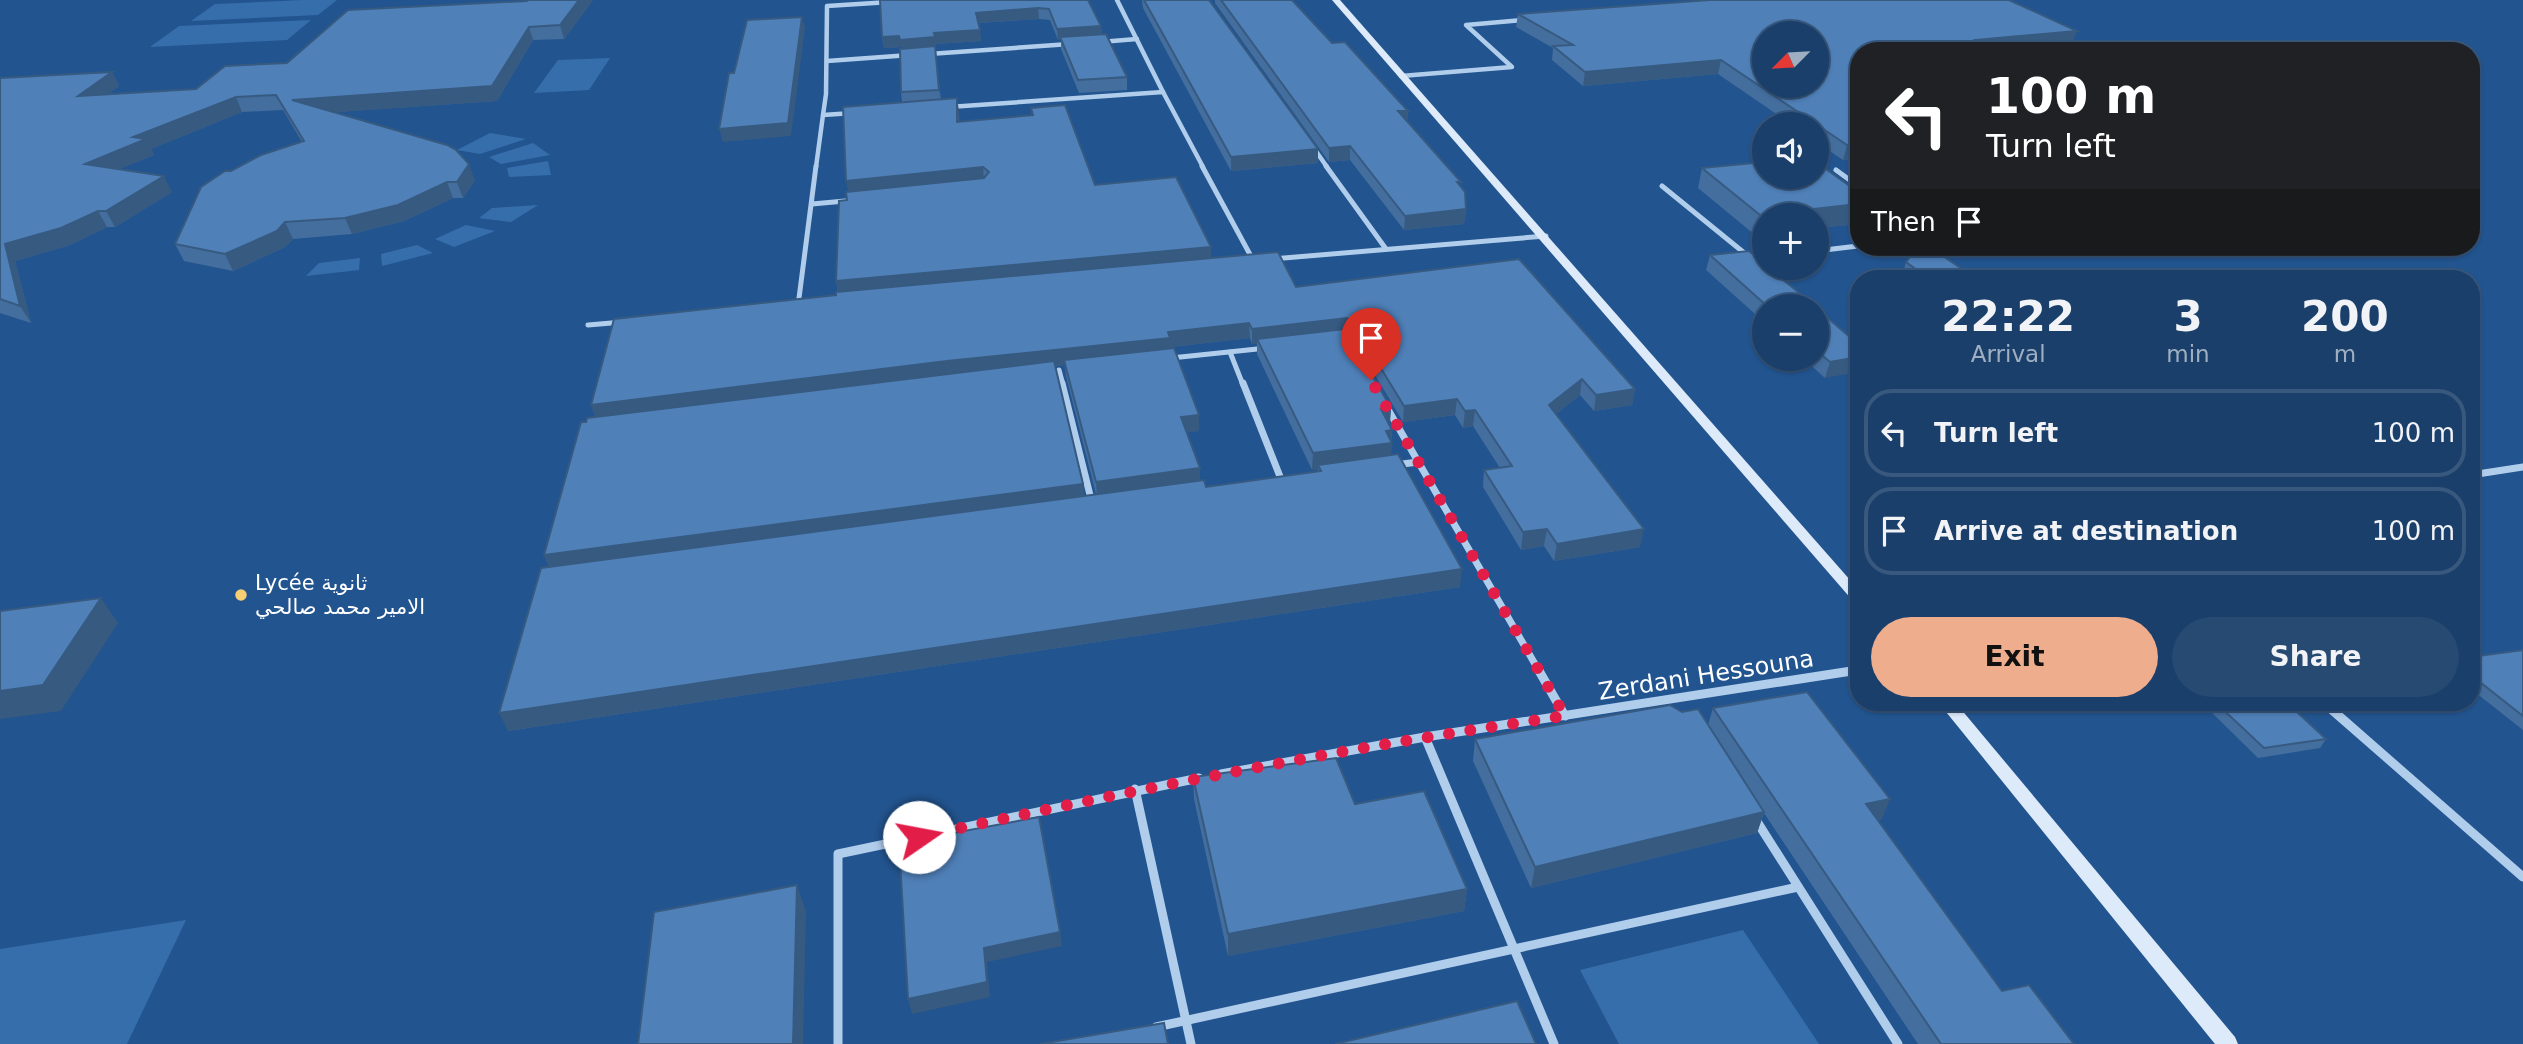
<!DOCTYPE html>
<meta charset="utf-8">
<style>
:root{--surface:#1a3f6b;--page:#274a73;--text:#f1f3f6;--muted:#9fafc1;--line:#38587e;--accent:#eead8d}
body{margin:0;font-family:"DejaVu Sans","Noto Naskh Arabic",sans-serif;background:var(--page);color:var(--text);height:100vh;display:flex;flex-direction:column;font-size:26px;white-space:nowrap}
*{box-sizing:border-box;margin:0}
p{font-size:23px;color:var(--muted)}
.icon{flex:none;width:38px;height:38px;fill:none;stroke:currentColor;stroke-width:2;stroke-linecap:round;stroke-linejoin:round}
.map{position:relative;flex:1;overflow:hidden}
.panel{position:absolute;left:1850px;top:270px;width:630px;height:441px;display:flex;flex-direction:column;background:var(--surface);border-radius:28px;box-shadow:0 2px 5px #0004,0 0 0 2px var(--line)}
.panel>*{flex:none}
.hud{position:absolute;left:1850px;top:42px;width:630px;height:214px;border-radius:28px;box-shadow:0 2px 5px #0004,0 0 0 2px var(--line);background:#202124;color:#fff;overflow:hidden}
.needle{width:46px;rotate:246deg}
.fabs{position:absolute;left:1752px;top:21px;display:grid;gap:14px}
.fabs a{display:grid;place-items:center;width:77px;height:77px;border-radius:50%;background:var(--surface);box-shadow:0 2px 5px #0004,0 0 0 2px var(--line);font-size:35px}
.pin{position:absolute;display:grid;place-items:center;width:60px;height:60px;color:#fff;margin:-72px -30px;border-radius:50% 50% 50% 0;rotate:-45deg;box-shadow:0 0 7px #0007}
.pin .icon{rotate:45deg}
.me{position:absolute;width:77px;margin:-38px;rotate:78deg;stroke-linejoin:round;filter:drop-shadow(0 0 5px #0008)}
.turn{display:flex;align-items:center;gap:24px;height:147px;padding:0 21px;font-size:32px}
.turn .icon{width:91px;height:91px;stroke-width:2.5}
.turn b{display:block;font-size:49px;line-height:60px}
.then{display:flex;align-items:center;height:66px;padding:0 21px;background:#0003;gap:14px;font-size:26px}
.eta{display:flex;justify-content:space-evenly;align-items:center;height:119px;text-align:center}
.eta b{font-size:42px;font-weight:700;line-height:49px}
.cta{display:flex;gap:14px;margin-top:auto;padding:14px 21px}
.cta a{flex:1;height:80px;border-radius:42px;background:var(--accent);color:#111;font-size:28px;font-weight:700;line-height:80px;text-align:center}
.cta a+a{background:var(--page);color:var(--text)}
ul{padding:0;list-style:none}
li{display:flex;align-items:center;gap:21px;height:88px;margin:0 14px 10px;padding:0 7px;border:4px solid var(--line);border-radius:28px}
li div{flex:1}
li b{display:block;font-size:26px}
li em{font-style:normal}
.map>svg:first-child{display:block}
.green{fill:#366eac}
.lines{fill:none;stroke-linecap:round;stroke-linejoin:round}
.minor-far3{stroke:#b1cdec;stroke-width:4.5}
.minor-far2{stroke:#b1cdec;stroke-width:5}
.minor-far1{stroke:#b1cdec;stroke-width:7}
.minor{stroke:#b1cdec;stroke-width:9}
.secondary{fill:#ddeaf9;fill-rule:evenodd}
.wall{fill:#446e9e;fill-rule:evenodd}
.shaded-wall{fill:#375a81}
.building{fill:#4f80b8;stroke:#375a81;stroke-width:2;fill-rule:evenodd}
.route{stroke:#e11d48;stroke-width:12;stroke-dasharray:0 21.6}
.poi-dot{fill:#f8cf73;stroke:#22548f;stroke-width:2.5}
.labels{text-anchor:middle;stroke-width:7;stroke-linejoin:round;paint-order:stroke}
.poi-label{font-size:21px;fill:#fff;stroke:#22548f;text-anchor:start}
.near-street-label{font-size:24px;fill:#fff;stroke:#22548f}
</style>
<div class="map">
<svg width="2523" height="1044" viewBox="0 0 2523 1044">
<rect width="100%" height="100%" fill="#22548f"/>
<g class="green">
<polygon points="303,0 337,0 318,15 191,21 215,4"/>
<polygon points="311,20 287,40 150,47 179,26"/>
<polygon points="610,58 589,90 534,93 558,60"/>
<polygon points="490,133 526,139 480,154 457,150"/>
<polygon points="533,143 550,155 501,164 489,157"/>
<polygon points="548,161 551,175 509,177 507,168"/>
<polygon points="538,205 511,222 479,218 492,208"/>
<polygon points="466,225 495,231 454,247 435,239"/>
<polygon points="417,245 433,253 382,266 381,254"/>
<polygon points="360,258 359,270 306,276 319,263"/>
<polygon points="186,920 127,1044 0,1044 0,949"/>
<polygon points="1743,930 1819,1044 1619,1044 1580,970"/>
</g>
<g class="lines">
<g class="minor-far3">
<polyline points="1117,0 1163,92"/>
<polyline points="1100,42 1137,39"/>
<polyline points="929,54 1070,44"/>
<polyline points="827,61 910,55"/>
<polyline points="1401,76 1512,67 1466,25 1523,20"/>
<polyline points="949,107 1163,92 1203,167"/>
<polyline points="823,115 826,94 827,6 890,2"/>
<polyline points="1313,147 1327,167"/>
<polyline points="816,167 823,115 853,113"/>
</g>
<g class="minor-far2">
<polyline points="1202,166 1253,260"/>
<polyline points="1326,166 1386,249"/>
<polyline points="1836,170 1858,186"/>
<polyline points="1662,186 1748,256"/>
<polyline points="812,204 845,201"/>
<polyline points="1816,251 1858,246"/>
<polyline points="1272,259 1546,236"/>
<polyline points="798,306 816,166"/>
<polyline points="588,325 623,322"/>
<polyline points="1230,352 1243,385"/>
<polyline points="1171,358 1267,348"/>
<polyline points="1059,370 1063,385"/>
</g>
<g class="minor-far1">
<polyline points="1062,383 1092,503"/>
<polyline points="1243,383 1281,479"/>
<polyline points="1386,406 1539,671"/>
<polyline points="1395,465 1418,462"/>
<polyline points="2471,475 2523,467"/>
<polyline points="1853,671 1858,670"/>
</g>
<g class="minor">
<polyline points="1538,669 1565,716"/>
<polyline points="2323,702 2523,877"/>
<polyline points="1425,737 1554,1044"/>
<polyline points="1221,774 1425,737 1858,670"/>
<polyline points="1135,789 1191,1044"/>
<polyline points="1756,820 1898,1044"/>
<polyline points="1156,1027 1798,887"/>
<polyline points="838,1044 838,854 1199,778"/>
</g>
<g class="secondary">
<polygon points="1332,0 1340,0 1858,589 1858,603 1853,601"/>
<polygon points="1938,702 1955,702 2235,1037 2238,1044 2215,1044"/>
</g>
</g>
<g class="wall">
<polygon points="593,0 564,39 533,40 497,101 335,112 475,180 463,198 453,198 404,221 352,234 293,239 285,247 233,271 184,261 175,244 231,171 302,142 283,110 242,112 151,149 154,155 119,169 172,192 115,227 107,227 70,245 15,261 31,323 0,313 0,78 112,72 119,86 108,94 196,89 287,63 527,1"/>
<path d="M880,0h208l13,26 1,9 25,42v13l-48,3 -18,-44v-9h-3l-8,-20 -11,-1 -61,4 3,18 -45,3 -1,4 6,51 18,12v11l73,-7 -1,-7 64,77 116,73 85,29 339,102 -3,16 -38,6 -14,-16 -24,19 84,133 -86,14 -10,-15 -23,4 -38,-63 1,-17 16,-2 -27,-42 -10,2 -8,-13 -52,7 -51,-86 -4,-1 43,73 -2,16 3,6 -1,25 69,132 -952,144 41,-164 -5,-12 42,-133 250,-127 2,-3 -2,-11 12,-90 54,-89 -1,-10v-45l-17,1 -2,-11zM1250,338l2,6h5v10l55,116 6,-1v3l-112,15 -6,-6v-13l-13,-36 12,-1 -28,-84zM1065,365l1,11 30,118 -12,2 -1,-12 -28,-118z"/>
<polygon points="1142,0 1209,0 1318,163 1231,171 1143,8"/>
<polygon points="1215,0 1292,0 1332,43 1408,111 1407,121 1461,186 1466,209 1464,224 1404,230 1350,160 1329,162 1215,3"/>
<polygon points="1518,14 2072,45 1858,51 1858,158 1843,160 1816,142 1816,124 1791,124 1718,74 1583,86 1552,60 1553,48 1516,27"/>
<polygon points="1702,168 1858,192 1858,224 1816,228 1764,215 1764,234 1755,235 1698,188"/>
<polygon points="1710,255 1815,306 1764,306 1764,322 1706,270"/>
<polygon points="1906,262 1975,278 1903,278 1902,277"/>
<polygon points="1816,308 1858,344 1825,378 1804,359 1816,359"/>
<polygon points="2523,650 2523,730 2471,689 2471,657"/>
<polygon points="2201,702 2286,702 2326,739 2320,748 2258,758"/>
<polygon points="1713,708 1882,819 1878,820 2002,991 2074,1044 1918,1044 1764,813 1757,833 1531,888 1473,761 1475,739 1682,712 1708,725"/>
<polygon points="1193,777 1355,804 1467,889 1464,911 1228,956 1194,799"/>
</g>
<g class="shaded-wall">
<polygon points="579,0 593,0 564,39 560,25"/>
<polygon points="1038,8 1039,19 977,23 976,13"/>
<polygon points="802,17 805,28 791,136 723,142 719,129"/>
<polygon points="1101,26 1102,37 1058,40 1057,29"/>
<polygon points="529,27 533,40 497,101 298,115 292,100"/>
<polygon points="980,30 981,41 936,44 935,48 941,102 939,90 901,51 901,47 884,48 882,37"/>
<polygon points="2077,31 2072,45 2003,51 1972,51 1976,40"/>
<polygon points="1721,60 1718,74 1583,86 1585,72"/>
<polygon points="112,72 119,86 85,111 78,96"/>
<polygon points="236,97 242,112 151,149 154,155 94,180 85,164 133,137"/>
<polygon points="957,98 959,111 958,135 957,122"/>
<polygon points="1398,111 1408,111 1407,123"/>
<polygon points="1858,143 1858,158 1843,160 1847,145"/>
<polygon points="1350,146 1350,160 1329,162 1329,148"/>
<polygon points="1318,149 1318,163 1231,171 1231,157"/>
<polygon points="469,164 475,180 463,198 457,182"/>
<polygon points="983,167 984,181 849,195 846,181"/>
<polygon points="164,176 172,192 115,227 106,211"/>
<polygon points="447,182 453,198 404,221 352,234 345,218"/>
<polygon points="1858,204 1858,224 1816,228 1816,215 1764,215 1764,234 1755,235 1760,215"/>
<polygon points="1466,209 1464,224 1404,230 1405,216"/>
<polygon points="98,211 107,227 70,245 15,261 31,323 20,306 5,244"/>
<polygon points="285,222 293,239 285,247 233,271 225,254"/>
<polygon points="1211,247 1211,262 839,296 836,281"/>
<polygon points="1347,318 1346,334 1257,339 1257,344 1252,344 1252,329"/>
<polygon points="1249,323 1250,338 1171,347 1171,353 1064,360 1065,365 949,377 596,421 591,405 1168,332"/>
<polygon points="1858,357 1858,372 1825,378 1830,362"/>
<polygon points="1582,379 1580,395 1547,421 1549,405"/>
<polygon points="1635,389 1632,405 1594,411 1596,395"/>
<polygon points="1457,399 1455,415 1403,422 1404,406"/>
<polygon points="1391,408 1390,424 1380,426 1381,409"/>
<polygon points="1475,410 1473,426 1463,428 1465,411"/>
<polygon points="1199,415 1199,431 1182,433 1181,417"/>
<polygon points="1392,430 1391,459 1318,465 1318,469 1312,470 1313,453 1386,431"/>
<polygon points="1200,468 1200,485 1097,499 1096,482"/>
<polygon points="1083,484 1085,501 551,572 544,555"/>
<polygon points="1547,529 1544,546 1521,550 1523,532"/>
<polygon points="1644,529 1640,547 1554,561 1557,544"/>
<polygon points="1462,569 1460,587 508,731 499,713"/>
<polygon points="101,598 118,623 61,711 0,719 0,691"/>
<polygon points="1890,799 1882,819 1859,824 1866,804"/>
<polygon points="1764,812 1757,833 1531,888 1535,867"/>
<polygon points="797,885 806,912 803,1044 793,1044"/>
<polygon points="1467,889 1464,911 1228,956 1228,934"/>
<polygon points="1060,932 1062,946 987,962 990,997 912,1014 908,999 984,948"/>
</g>
<g class="building">
<polygon points="528,0 579,0 560,25 529,27 492,86 292,100 447,145 456,150 469,164 457,182 447,182 398,205 345,218 285,222 277,231 225,254 175,244 201,187 225,171 231,171 261,155 304,141 276,95 236,97 133,137 146,139 85,164 164,176 106,211 98,211 61,228 5,244 20,306 0,299 0,78 112,72 78,96 196,89 225,66 287,63 348,10 527,1"/>
<polygon points="880,0 1088,0 1101,26 1057,29 1049,9 1038,8 976,13 980,30 934,33 935,37 900,40 899,36 882,37"/>
<polygon points="1144,0 1209,0 1318,149 1231,157"/>
<polygon points="1221,0 1292,0 1332,43 1345,42 1408,111 1398,111 1461,182 1457,182 1465,192 1466,209 1405,216 1350,146 1329,148"/>
<path d="M1710,0h299l68,31 -101,9 21,11h-139v92l-11,2 -126,-85 -136,12 -32,-26 20,-1 -55,-31zM1764,33h52v53h-52z"/>
<polygon points="802,17 788,123 719,129 729,73 734,73 747,20"/>
<polygon points="1106,34 1127,77 1078,80 1060,37"/>
<polygon points="935,46 939,90 901,92 900,49"/>
<polygon points="957,98 957,122 1033,115 1031,108 1065,105 1095,185 1176,177 1211,247 836,281 839,201 847,200 846,192 984,178 989,172 983,167 846,181 843,107"/>
<polygon points="1764,162 1764,177 1816,177 1816,162 1858,192 1858,204 1760,215 1702,168"/>
<polygon points="1918,247 1930,247 1975,278 1928,278 1906,262"/>
<polygon points="1749,251 1764,263 1764,268 1769,268 1815,306 1767,306 1710,255"/>
<polygon points="1278,252 1296,287 1519,259 1635,389 1596,395 1582,379 1549,405 1644,529 1557,544 1547,529 1523,532 1484,470 1512,466 1475,410 1465,411 1457,399 1404,406 1352,321 1347,318 1252,329 1249,323 1168,332 1170,338 947,361 591,405 614,319 836,295 836,292"/>
<polygon points="1816,308 1858,344 1858,357 1830,362 1816,350"/>
<polygon points="1345,329 1391,408 1381,409 1392,430 1386,431 1392,443 1313,453 1257,339"/>
<polygon points="1174,348 1199,415 1181,417 1200,468 1096,482 1064,360"/>
<polygon points="1054,361 1083,484 544,555 581,422 586,422 587,418"/>
<polygon points="1398,454 1462,569 499,713 541,568 1204,480 1206,487 1321,471 1318,465"/>
<polygon points="101,598 43,685 0,691 0,611"/>
<polygon points="2523,650 2523,716 2471,675 2471,657"/>
<polygon points="1807,692 1890,799 1866,804 2002,991 2029,985 2074,1044 1941,1044 1713,708"/>
<polygon points="2215,702 2286,702 2326,739 2264,748"/>
<polygon points="1670,705 1682,712 1698,709 1764,812 1535,867 1475,739"/>
<polygon points="1336,758 1355,804 1424,791 1467,889 1228,934 1193,777"/>
<polygon points="1039,817 1060,932 984,948 987,982 908,999 899,843"/>
<polygon points="797,885 793,1044 638,1044 654,912"/>
<polygon points="1517,1001 1536,1044 1335,1044"/>
<polygon points="1164,1023 1168,1044 1040,1044"/>
</g>
<g class="lines">
<path class="route" d="M919,837c214,-47 429,-90 646,-121l-194,-336"/>
</g>
<circle class="poi-dot" cx="241" cy="595" r="7"/>
<g class="labels">
<g class="poi-label">
<text x="255" y="590">Lycée ثانوية<tspan x="255" dy="24">الامير محمد صالحي</tspan></text>
</g>
<g class="near-street-label">
<text transform="translate(1706 675) rotate(-9)" y="8">Zerdani Hessouna</text>
</g>
</g>
</svg>
<div class="fabs">
<a><svg class="needle" viewBox="-14 -14 28 28"><path d="M0-13l5 13h-10z" fill="#e53935"/><path d="M0 13l5-13h-10z" fill="#9fafc1"/></svg></a>
<a><svg class="icon" aria-label="sound" viewBox="0 0 24 24"><path d="M4 9h4l5-4v14l-5-4H4zM17 9q2 3 0 6"/></svg></a>
<a>+</a>
<a>−</a>
</div>
<div class="pin" style="left:1371px;top:380px;background:#d93025"><svg class="icon" aria-label="arrive" viewBox="0 0 24 24"><path d="M6 21V4h12l-3 4 3 4H6"/></svg></div>
<svg class="me" style="left:919px;top:837px" viewBox="-20 -20 40 40"><circle r="19" fill="#fff"/><path d="M0-13L10 11 0 6-10 11z" fill="#e11d48"/></svg>
<div class="hud">
<div class="turn"><svg class="icon" aria-label="left" viewBox="0 0 24 24"><path d="M17 20v-9H6M10 6l-5 5 5 5"/></svg><div><b>100 m</b>Turn left</div></div>
<div class="then">Then<svg class="icon" aria-label="arrive" viewBox="0 0 24 24"><path d="M6 21V4h12l-3 4 3 4H6"/></svg></div>
</div>
<section class="panel">
<div class="eta">
<div><b>22:22</b><p>Arrival</p></div>
<div><b>3</b><p>min</p></div>
<div><b>200</b><p>m</p></div>
</div>
<ul>
<li><svg class="icon" aria-label="left" viewBox="0 0 24 24"><path d="M17 20v-9H6M10 6l-5 5 5 5"/></svg><div><b>Turn left</b></div><em>100 m</em></li>
<li><svg class="icon" aria-label="arrive" viewBox="0 0 24 24"><path d="M6 21V4h12l-3 4 3 4H6"/></svg><div><b>Arrive at destination</b></div><em>100 m</em></li>
</ul>
<div class="cta"><a>Exit</a><a>Share</a></div>
</section>
</div>
